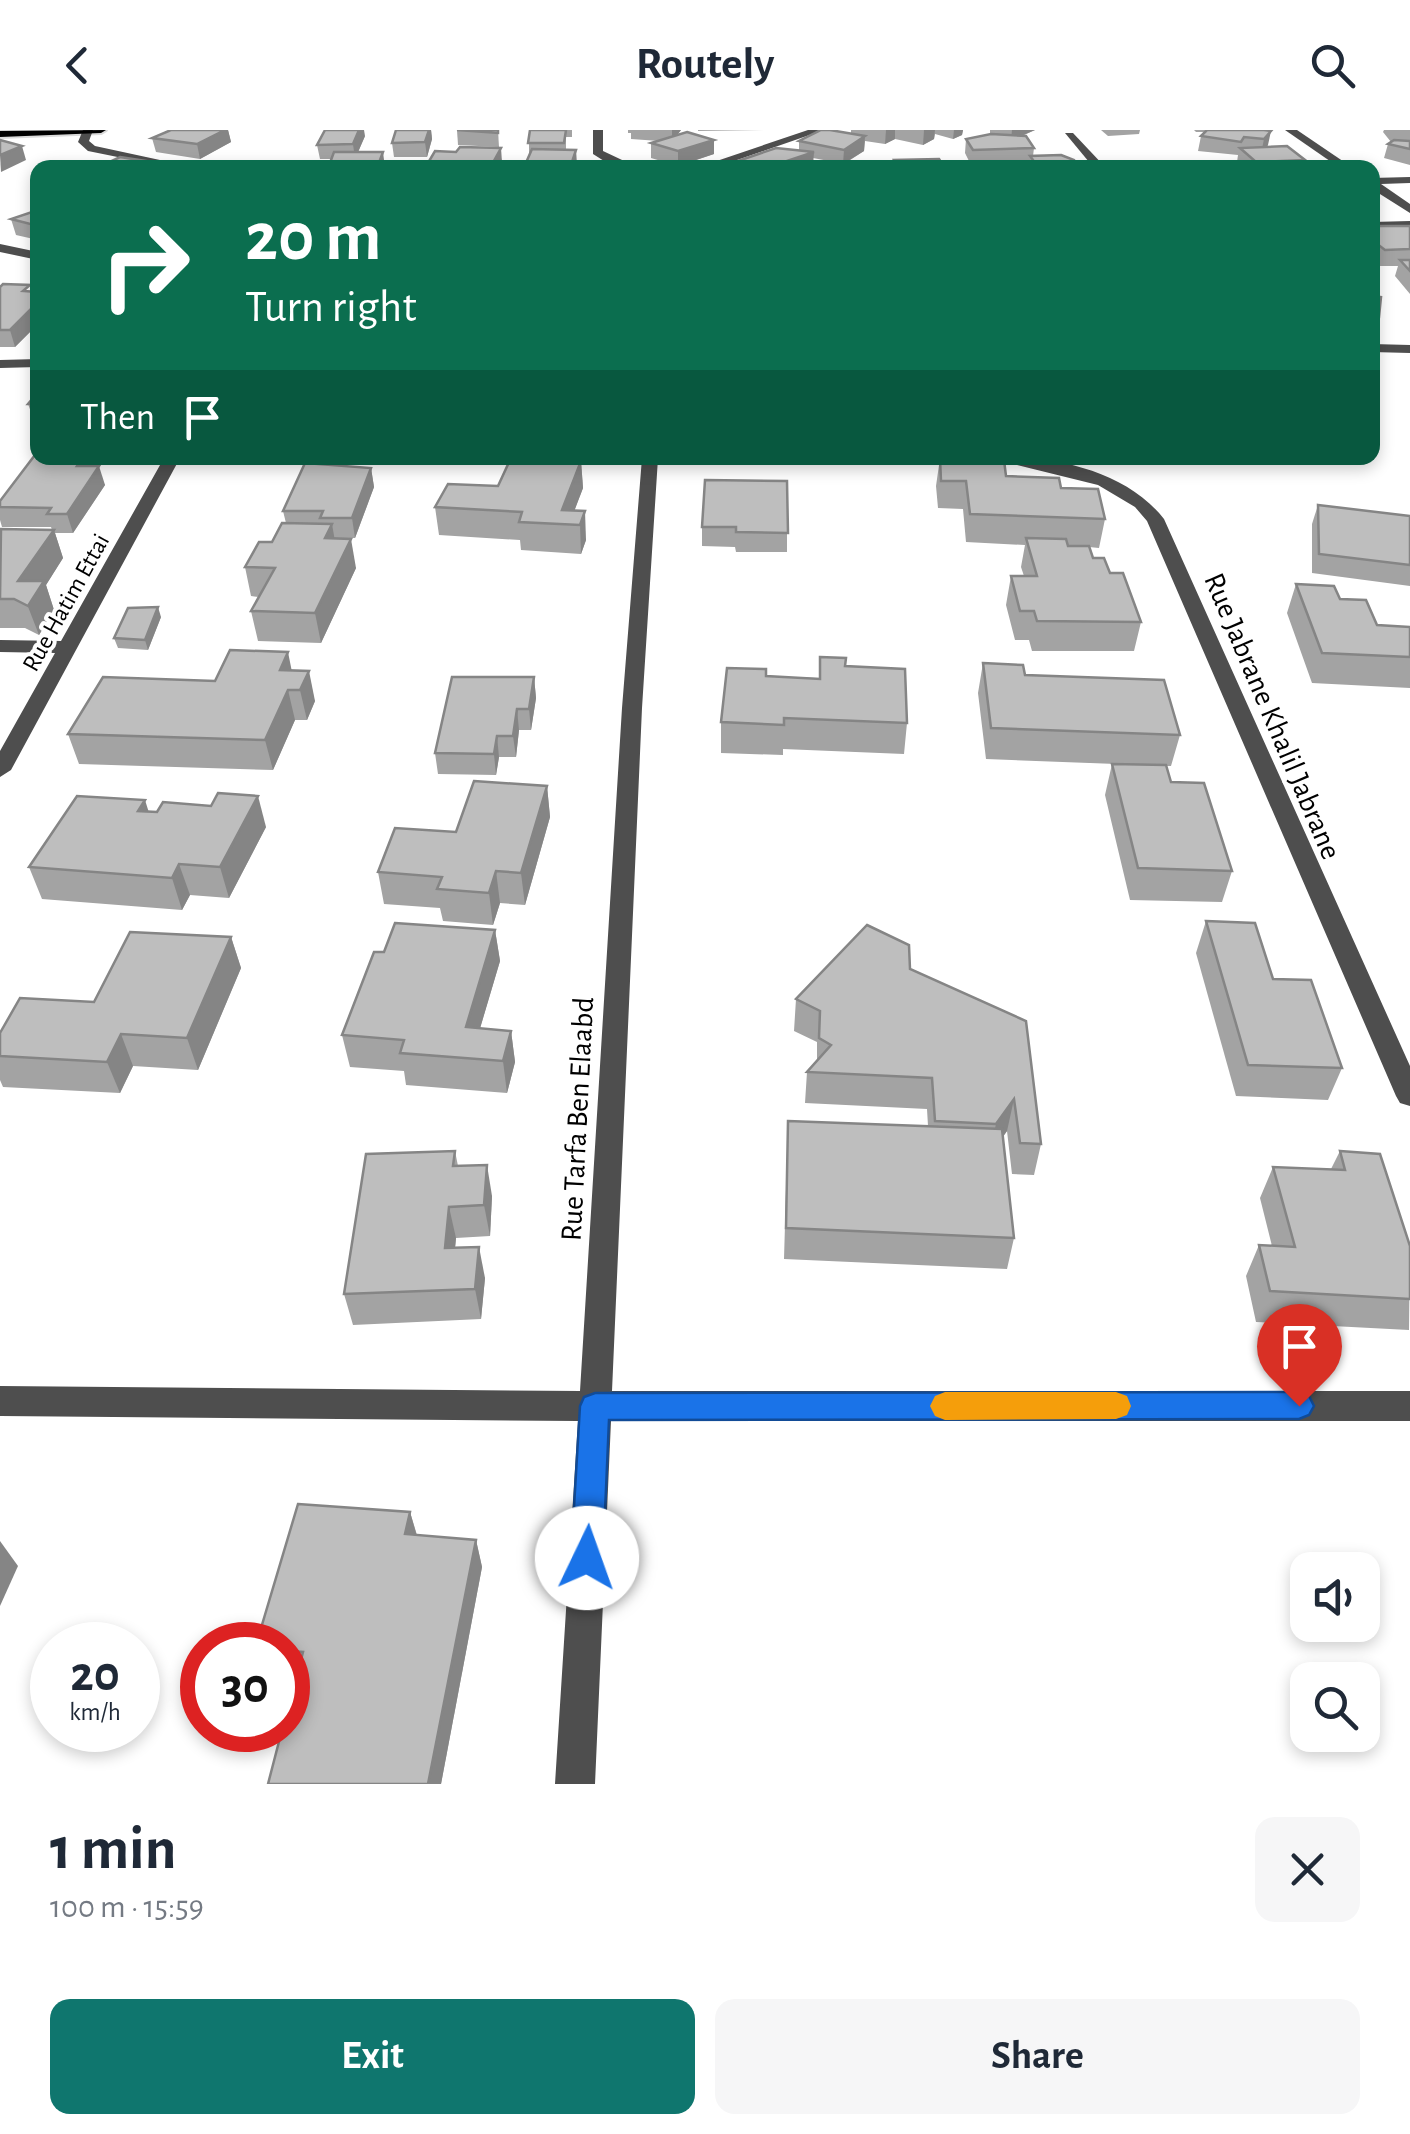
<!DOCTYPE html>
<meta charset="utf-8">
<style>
:root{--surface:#fff;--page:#f6f6f7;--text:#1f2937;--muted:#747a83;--accent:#0f766e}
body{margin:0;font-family:"Alegreya Sans",sans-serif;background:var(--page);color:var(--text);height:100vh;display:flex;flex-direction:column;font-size:38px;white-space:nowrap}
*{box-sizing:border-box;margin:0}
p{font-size:32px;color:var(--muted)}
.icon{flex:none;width:55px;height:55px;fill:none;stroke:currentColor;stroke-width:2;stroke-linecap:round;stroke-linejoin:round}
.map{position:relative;height:1654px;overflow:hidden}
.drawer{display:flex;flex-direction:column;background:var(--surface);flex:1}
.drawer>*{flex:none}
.guide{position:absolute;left:30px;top:30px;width:1350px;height:305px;border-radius:20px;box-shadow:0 5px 15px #0003;background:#0b6e4f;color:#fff;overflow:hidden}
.fabs{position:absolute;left:1290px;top:1422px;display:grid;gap:20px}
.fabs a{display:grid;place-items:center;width:90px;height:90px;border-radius:20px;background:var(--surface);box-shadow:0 5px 15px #0003;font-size:50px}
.speed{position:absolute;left:30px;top:1492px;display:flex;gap:20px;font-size:50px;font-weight:700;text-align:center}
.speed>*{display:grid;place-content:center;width:130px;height:130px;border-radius:50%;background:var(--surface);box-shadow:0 5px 15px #0003;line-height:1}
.speed small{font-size:25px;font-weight:400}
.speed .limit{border:15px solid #d22;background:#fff;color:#111}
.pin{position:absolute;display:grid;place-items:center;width:85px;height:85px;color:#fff;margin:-102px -42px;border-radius:50% 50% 50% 0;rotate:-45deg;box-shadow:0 0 10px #0007}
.pin .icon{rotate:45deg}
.me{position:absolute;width:110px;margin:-55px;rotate:3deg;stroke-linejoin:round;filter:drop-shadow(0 0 8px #0008)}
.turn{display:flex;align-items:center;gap:35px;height:210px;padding:0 50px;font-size:45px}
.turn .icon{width:130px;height:130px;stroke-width:2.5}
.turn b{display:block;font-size:70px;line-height:85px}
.then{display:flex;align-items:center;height:95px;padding:0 50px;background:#0003;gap:20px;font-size:38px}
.round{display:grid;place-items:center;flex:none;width:105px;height:105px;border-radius:20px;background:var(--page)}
.headline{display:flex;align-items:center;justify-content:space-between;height:170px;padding:0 50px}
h1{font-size:60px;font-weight:600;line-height:75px}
.primary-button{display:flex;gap:20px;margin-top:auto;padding:20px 50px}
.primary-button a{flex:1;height:115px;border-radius:20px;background:var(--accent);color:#fff;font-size:40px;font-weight:600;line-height:115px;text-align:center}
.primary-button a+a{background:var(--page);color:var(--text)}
header{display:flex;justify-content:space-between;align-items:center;height:130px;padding:0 50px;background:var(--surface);font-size:45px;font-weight:600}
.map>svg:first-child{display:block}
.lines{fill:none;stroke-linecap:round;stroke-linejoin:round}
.major-casing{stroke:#dbdbdb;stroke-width:4}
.minor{fill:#4e4e4e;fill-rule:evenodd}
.major{fill:#000;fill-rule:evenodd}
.wall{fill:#a3a3a3}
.shaded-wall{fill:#858585}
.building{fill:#bebebe;stroke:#858585;stroke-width:2.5}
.route{fill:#1a73e8;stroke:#114b97;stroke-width:2.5}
.slow{fill:#f59e0b}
.labels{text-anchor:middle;stroke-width:8;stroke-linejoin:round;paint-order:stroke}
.far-street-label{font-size:25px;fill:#000;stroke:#fff}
.street-label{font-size:30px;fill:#000;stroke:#fff}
</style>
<header><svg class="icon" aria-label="back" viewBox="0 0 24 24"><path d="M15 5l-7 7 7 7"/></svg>Routely<svg class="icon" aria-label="search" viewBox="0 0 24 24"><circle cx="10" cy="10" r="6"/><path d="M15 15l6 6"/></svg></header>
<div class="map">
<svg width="1410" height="1654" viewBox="0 0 1410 1654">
<rect width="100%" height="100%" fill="#fff"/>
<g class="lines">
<g class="major-casing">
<polygon id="major" points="106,0 101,3 0,7 0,1"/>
</g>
<g class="minor">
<polygon points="83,0 93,0 89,11 95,16 197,38 172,38 88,21 78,12"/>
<polygon points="593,0 603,0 603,21 639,38 612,36 593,24"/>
<polygon points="808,0 824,0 714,38 696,38"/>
<polygon points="1285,0 1297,0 1353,38 1340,38"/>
<polygon points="1065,3 1073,3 1106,38 1094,38"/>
<polygon points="1410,47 1410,53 1381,54 1410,74 1410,83 1372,59 1372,48"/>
<polygon points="1410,91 1410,99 1372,100 1372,92"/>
<polygon points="0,114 38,122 38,130 0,122"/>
<polygon points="1372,214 1410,215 1410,223 1372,222"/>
<polygon points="38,229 38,237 0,238 0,230"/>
<polygon points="164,328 180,328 11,640 0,647 0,621 55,523 0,522 0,510 61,511"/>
<polygon points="642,328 658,328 642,578 612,1261 1410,1261 1410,1291 611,1291 595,1654 555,1654 578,1291 0,1286 0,1256 580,1261 622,578"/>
<path d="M988,328c60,-4 137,11 176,61l246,547v40l-10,-3 -4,-7 -249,-575 -12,-14 -37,-22z"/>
</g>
<use href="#major" class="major"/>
</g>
<g class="wall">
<polygon points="171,0 228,0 231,12 200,29 156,22 152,8"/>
<polygon points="396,0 431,0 432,9 427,27 394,27 392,13"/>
<polygon points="457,0 498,0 499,17 458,15"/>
<polygon points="529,0 572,0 572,7 566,7 566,20 576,20 576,38 526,38 529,26"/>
<polygon points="628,0 681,0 677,5 714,10 714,24 678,36 651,28 651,13 659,11 631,9 631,3 628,3"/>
<polygon points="698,0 766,0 698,1"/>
<polygon points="851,0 963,0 962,5 953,9 935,4 934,9 923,15 895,9 885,14 865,11 864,21 847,32 852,38 821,38 822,33 834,32 813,28 813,36 810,38 735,38 735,32 799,20 799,11 851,4"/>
<polygon points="990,0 1035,0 1022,6 1034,18 1033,26 1081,38 1028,38 1029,33 971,35 965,23 966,9 990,4"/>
<polygon points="1101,0 1140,0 1139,4 1108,6"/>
<polygon points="1194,0 1264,0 1268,15 1266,17 1305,30 1303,38 1242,38 1237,32 1238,25 1198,21 1201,6 1205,2 1196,2"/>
<polygon points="1384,0 1410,0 1410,35 1384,28 1388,14 1391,12 1383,2"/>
<polygon points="365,6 358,22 385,36 331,29 320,29 317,15"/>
<polygon points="38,80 38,110 16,105 11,89"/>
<polygon points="1372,96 1410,96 1410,164 1395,146 1398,136 1380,136 1372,130"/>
<polygon points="0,157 38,162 38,194 15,217 0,217"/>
<polygon points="1372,166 1379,187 1373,204 1372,204"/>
<polygon points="38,262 38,301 28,274"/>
<polygon points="246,328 336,328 335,330"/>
<polygon points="940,328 1006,346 1061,358 1105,389 1099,418 1089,417 1093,428 1110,443 1141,492 1134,521 1032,521 1029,510 1015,510 1006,475 1011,446 1024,446 1021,437 1025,415 966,412 963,379 938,378 936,356"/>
<polygon points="581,331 583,358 574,381 586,410 581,424 521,420 520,410 439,405 435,377"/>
<polygon points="93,336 105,355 73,403 55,403 63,428 46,455 54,480 39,505 25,498 0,498 0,400 52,400 51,397 2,397 0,390 0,371"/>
<polygon points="371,338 374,357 355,408 335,408 356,438 321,513 258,511 251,481 259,467 251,466 245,437 272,412 286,393 283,381"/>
<polygon points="787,351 787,422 736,422 735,417 702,416 702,397"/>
<polygon points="1318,375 1410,386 1410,456 1312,443 1312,394"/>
<polygon points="1296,454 1340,469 1377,495 1410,497 1410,558 1312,553 1287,483"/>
<polygon points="161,487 148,520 118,518 114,508"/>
<polygon points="820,527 845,536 907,593 904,624 783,619 783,625 721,623 721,592 766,546 819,548"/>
<polygon points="983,533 1025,545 1180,605 1171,636 1166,636 1171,652 1232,741 1222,772 1130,770 1105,665 1112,634 1142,635 986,629 978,563"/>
<polygon points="292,540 315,571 307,590 295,590 273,640 79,634 68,604 215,551"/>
<polygon points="534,547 536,568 531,600 519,600 516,627 499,627 496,645 438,644 435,623"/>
<polygon points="547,656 550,687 525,775 500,773 493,795 443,791 440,778 384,774 378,742"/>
<polygon points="148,681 266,697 229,768 190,765 182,780 42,769 29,737"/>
<polygon points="1206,791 1273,849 1342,938 1328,970 1236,966 1196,823"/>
<polygon points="495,800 500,831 480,898 511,901 515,932 507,963 406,955 404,941 350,937 342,905 384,822"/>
<polygon points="231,807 241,838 198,940 133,936 120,963 3,957 0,950 0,903 94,872"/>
<polygon points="910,839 1026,891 1041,1014 1034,1045 1012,1044 1007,1001 1003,1007 1014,1108 1007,1139 784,1129 788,991 928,996 927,979 805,973 807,942 817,931 817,912 794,901 796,869"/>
<polygon points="455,1021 458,1036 492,1066 490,1106 456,1108 455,1118 485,1148 481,1189 353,1195 344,1164"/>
<polygon points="1340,1021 1410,1116 1409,1200 1256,1192 1246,1146 1259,1115 1272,1116 1260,1068 1273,1037 1331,1039"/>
<polygon points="410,1382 417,1405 476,1410 482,1437 441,1654 268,1654 297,1546 288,1545 288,1515"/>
</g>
<g class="shaded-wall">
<polygon points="225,0 228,0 231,12 200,29 197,14"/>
<polygon points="359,0 364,0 365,6 355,29 353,14"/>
<polygon points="429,0 431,0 432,9 427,27 425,12"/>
<polygon points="672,0 681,0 672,12"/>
<polygon points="886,0 895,0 895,9 885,14"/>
<polygon points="924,0 935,0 934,9 923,15"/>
<polygon points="954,0 963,0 962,5 953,9"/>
<polygon points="1012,0 1035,0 1011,10"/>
<polygon points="1271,1 1268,15 1261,24 1264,9"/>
<polygon points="865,6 864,21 843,34 844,20"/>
<polygon points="714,10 714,24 678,36 678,21"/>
<polygon points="22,16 26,30 1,42 0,25"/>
<polygon points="501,18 502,32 500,38 490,38"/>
<polygon points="576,20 577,34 576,38 571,38"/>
<polygon points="383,22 385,38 377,38"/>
<polygon points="814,22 813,36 810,38 769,37"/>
<polygon points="38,172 38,194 15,217 10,200"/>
<polygon points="82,328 90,328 93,339 77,336"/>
<polygon points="581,331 583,358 569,395 562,380"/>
<polygon points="99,336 105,355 73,403 67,384"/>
<polygon points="371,338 374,357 355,408 352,388"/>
<polygon points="585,381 586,410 581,424 580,395"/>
<polygon points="332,394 337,423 325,408"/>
<polygon points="54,400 63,428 46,455 54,480 39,505 18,451"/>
<polygon points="351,409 356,438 321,513 315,483"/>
<polygon points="158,477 161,487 148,520 145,510"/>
<polygon points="288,522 294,552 288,560 295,590 273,640 265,610 280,540"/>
<polygon points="309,541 315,571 307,590 300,560"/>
<polygon points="534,547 536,568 531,600 529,579"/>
<polygon points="517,579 519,600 516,627 513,606"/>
<polygon points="497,606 499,627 496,645 494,624"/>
<polygon points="547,656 550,687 525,775 521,743"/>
<polygon points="258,666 266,697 229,768 220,737"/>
<polygon points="145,670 155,702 138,681"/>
<polygon points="179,734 190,765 182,780 172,748"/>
<polygon points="496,741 500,773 493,795 489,763"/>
<polygon points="495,800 500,831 471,929 466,897"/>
<polygon points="231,807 241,838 198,940 187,908"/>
<polygon points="511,901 515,932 507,963 503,931"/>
<polygon points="121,904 133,936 120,963 107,932"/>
<polygon points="1014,969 1007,1001 989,1025 996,994"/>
<polygon points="487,1035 492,1066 490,1106 484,1075"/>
<polygon points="449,1077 456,1108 452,1149 445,1118"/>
<polygon points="479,1117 485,1148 481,1189 475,1159"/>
<polygon points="410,1382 418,1410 405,1404"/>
<polygon points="476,1410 482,1437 441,1654 428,1654"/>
<polygon points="0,1411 18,1436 0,1476"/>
</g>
<g class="building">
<polygon points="171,0 225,0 197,14 152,8"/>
<polygon points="325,0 359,0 353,14 317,15"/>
<polygon points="396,0 429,0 425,12 392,13"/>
<polygon points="457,0 498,0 498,3"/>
<polygon points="530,0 566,0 564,13 528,13"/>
<polygon points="821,0 830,0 865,6 844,20 799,11"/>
<polygon points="1207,0 1264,0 1271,1 1264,9 1244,7 1241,12 1201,6"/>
<polygon points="687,2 714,10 678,21 651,13"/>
<polygon points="991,4 1026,6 1034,18 973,20 966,9"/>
<polygon points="0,10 22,16 0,25"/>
<polygon points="1394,10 1410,11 1410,19 1388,14"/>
<polygon points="1287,16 1305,30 1256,32 1240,18"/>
<polygon points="460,17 501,18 490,38 425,38 435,21 456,22"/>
<polygon points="776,18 814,22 769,37 735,32"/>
<polygon points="532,19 576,20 571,35 525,35"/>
<polygon points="334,22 383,22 377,38 328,38"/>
<polygon points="1061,25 1074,30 1081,38 1039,38 1030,26"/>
<polygon points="120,27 152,32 140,38 97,38"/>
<polygon points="939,29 945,38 898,38 894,30"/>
<polygon points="849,32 852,38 824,38 822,33"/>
<polygon points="718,34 731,38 710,38"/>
<polygon points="38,80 38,96 11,89"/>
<polygon points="1372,96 1410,96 1410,119 1385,120 1372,110"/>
<polygon points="1400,130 1410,130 1410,141"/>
<polygon points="3,154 30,155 23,161 38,162 38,172 10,200 0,200 0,157"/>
<polygon points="1372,166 1381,167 1379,187 1372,187"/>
<polygon points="38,262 38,274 28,274"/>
<polygon points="38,321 38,328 82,328 77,336 99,336 67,384 47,384 51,378 0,377 0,371"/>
<polygon points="940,328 1004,330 1006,346 1059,348 1061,358 1098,359 1105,389 970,384 966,351 941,351"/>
<polygon points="510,330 581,331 562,380 585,381 580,395 519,392 522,382 435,377 448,354 498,356"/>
<polygon points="305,333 371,338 352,388 320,388 323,381 283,381"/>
<polygon points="705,350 787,351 788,403 736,402 736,397 702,397"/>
<polygon points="1318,375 1410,386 1410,435 1319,424"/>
<polygon points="282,393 332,394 325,408 351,409 315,483 251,481 275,438 245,437 259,412 272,412"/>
<polygon points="1,399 54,400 18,451 44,451 28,476 14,469 0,469"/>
<polygon points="1026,408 1066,409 1068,416 1089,416 1093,428 1104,428 1110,443 1123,443 1141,492 1037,491 1034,481 1020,481 1011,446 1037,446"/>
<polygon points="1296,454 1334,456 1340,469 1366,470 1377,495 1410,497 1410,527 1322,523"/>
<polygon points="158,477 145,510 114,508 128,478"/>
<polygon points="230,520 288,522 280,540 309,541 300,560 288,560 265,610 68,604 103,547 215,551"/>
<polygon points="820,527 846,528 845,536 905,539 907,593 784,588 784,595 721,592 727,538 766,539 766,546 820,549"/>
<polygon points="983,533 1023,535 1025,545 1164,550 1180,605 991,598"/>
<polygon points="452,547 534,547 529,579 517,579 513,606 497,606 494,624 435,623"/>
<polygon points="1112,634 1166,635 1171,652 1204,653 1232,741 1138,738"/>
<polygon points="474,651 547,656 521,743 496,741 489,763 437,759 442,747 378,742 395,698 456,702"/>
<polygon points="218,663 258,666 220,737 179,734 172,748 29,737 77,666 145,670 138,681 157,682 163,672 211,676"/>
<polygon points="1206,791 1255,793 1273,849 1311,850 1342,938 1248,935"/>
<polygon points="395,793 495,800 466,897 511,901 503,931 400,923 404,910 342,905 374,822 384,822"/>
<polygon points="867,795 909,815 910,839 1026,891 1041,1014 1020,1013 1014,969 996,994 935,991 932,948 807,942 831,915 819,908 820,881 796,869"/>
<polygon points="130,802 231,807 187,908 121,904 107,932 0,926 0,903 20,868 94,872"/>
<polygon points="788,991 1002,999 1014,1108 786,1098"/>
<polygon points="455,1021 453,1036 487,1035 484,1075 449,1077 445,1118 479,1117 475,1159 344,1164 366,1024"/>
<polygon points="1340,1021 1380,1024 1410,1116 1410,1169 1270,1161 1259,1115 1295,1117 1273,1037 1345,1040"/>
<polygon points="298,1374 410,1382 405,1404 476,1410 428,1654 268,1654 282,1600 288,1600 288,1580 303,1522 288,1521 288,1515 256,1515"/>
</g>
<polygon class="route" points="1299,1262 1309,1266 1314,1276 1309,1285 1299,1289 609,1290 603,1428 598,1439 587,1443 575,1439 571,1428 580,1276 584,1267 595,1263"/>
<polygon class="slow" points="945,1262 1116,1262 1127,1266 1131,1276 1127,1285 1116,1289 945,1290 935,1286 930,1276 935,1266"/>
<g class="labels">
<g class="far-street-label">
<text transform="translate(65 472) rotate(-61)" y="9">Rue Hatim Ettai</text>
</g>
<g class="street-label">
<text transform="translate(1273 586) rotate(67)" y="10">Rue Jabrane Khalil Jabrane</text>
<text transform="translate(577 989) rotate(-87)" y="10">Rue Tarfa Ben Elaabd</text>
</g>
</g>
</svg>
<div class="fabs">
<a><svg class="icon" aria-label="sound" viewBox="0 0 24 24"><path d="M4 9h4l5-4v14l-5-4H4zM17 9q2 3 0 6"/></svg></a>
<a><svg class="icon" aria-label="search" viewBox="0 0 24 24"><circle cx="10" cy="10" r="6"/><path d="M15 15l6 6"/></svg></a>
</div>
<div class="speed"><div>20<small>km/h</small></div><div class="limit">30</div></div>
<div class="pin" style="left:1299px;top:1276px;background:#d93025"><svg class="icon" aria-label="arrive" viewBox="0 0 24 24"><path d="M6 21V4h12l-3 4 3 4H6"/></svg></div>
<svg class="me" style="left:587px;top:1428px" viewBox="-20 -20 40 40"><circle r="19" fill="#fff"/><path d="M0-13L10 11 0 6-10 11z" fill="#1a73e8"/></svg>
<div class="guide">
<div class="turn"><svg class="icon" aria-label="right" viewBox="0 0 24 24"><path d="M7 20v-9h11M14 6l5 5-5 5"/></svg><div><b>20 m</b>Turn right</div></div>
<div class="then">Then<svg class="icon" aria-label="arrive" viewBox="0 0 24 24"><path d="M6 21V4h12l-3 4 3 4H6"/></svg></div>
</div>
</div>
<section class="drawer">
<div class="headline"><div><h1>1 min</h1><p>100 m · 15:59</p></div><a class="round"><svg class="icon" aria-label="close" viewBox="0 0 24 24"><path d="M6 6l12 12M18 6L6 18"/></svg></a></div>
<div class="primary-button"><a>Exit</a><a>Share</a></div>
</section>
